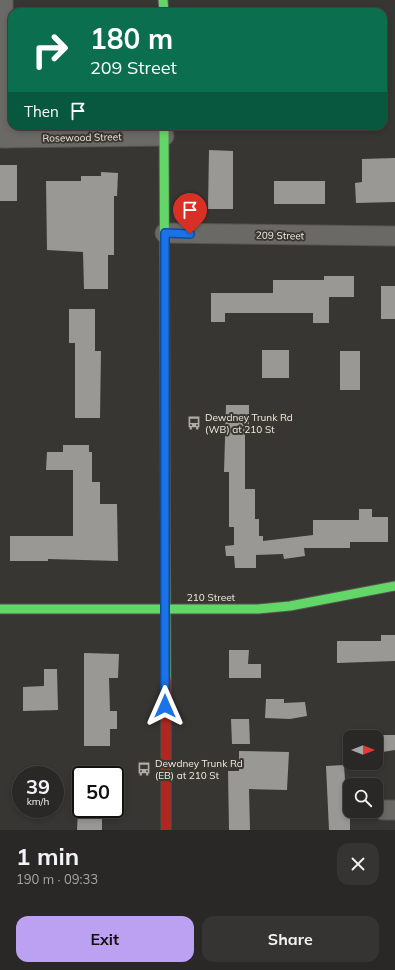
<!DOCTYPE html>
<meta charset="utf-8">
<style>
:root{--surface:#2a2826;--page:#363432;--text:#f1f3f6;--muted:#a5a6a7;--line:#464443;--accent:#bca0f2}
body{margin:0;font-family:Mulish,sans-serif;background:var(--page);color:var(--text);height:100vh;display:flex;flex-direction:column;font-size:15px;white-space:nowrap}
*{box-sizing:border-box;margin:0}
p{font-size:13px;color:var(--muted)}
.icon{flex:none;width:22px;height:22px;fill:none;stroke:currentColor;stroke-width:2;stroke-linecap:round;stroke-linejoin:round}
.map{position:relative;height:830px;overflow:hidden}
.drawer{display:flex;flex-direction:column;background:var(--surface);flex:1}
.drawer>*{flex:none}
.hud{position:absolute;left:8px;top:8px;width:379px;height:122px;border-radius:12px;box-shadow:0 2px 6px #0003,0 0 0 1px var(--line);background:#0b6e4f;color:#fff;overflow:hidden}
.needle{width:26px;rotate:90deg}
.buttons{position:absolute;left:343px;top:730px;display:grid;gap:8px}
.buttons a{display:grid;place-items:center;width:40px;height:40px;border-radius:8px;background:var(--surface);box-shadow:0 2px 6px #0003,0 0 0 1px var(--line);font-size:20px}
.speed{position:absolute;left:12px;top:766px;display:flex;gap:8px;font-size:20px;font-weight:700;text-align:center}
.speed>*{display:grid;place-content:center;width:52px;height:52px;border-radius:50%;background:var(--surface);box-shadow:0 2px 6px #0003,0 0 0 1px var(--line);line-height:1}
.speed small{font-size:10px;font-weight:400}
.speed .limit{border:2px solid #111;border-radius:6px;background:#fff;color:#111}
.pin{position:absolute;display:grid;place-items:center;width:34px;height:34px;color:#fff;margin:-41px -17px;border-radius:50% 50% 50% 0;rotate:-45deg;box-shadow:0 0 4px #0007}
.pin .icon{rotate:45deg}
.me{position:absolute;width:44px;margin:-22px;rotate:0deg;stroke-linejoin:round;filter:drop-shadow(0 0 3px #0008)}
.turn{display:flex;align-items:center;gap:14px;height:84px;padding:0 16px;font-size:18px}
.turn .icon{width:52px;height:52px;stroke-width:2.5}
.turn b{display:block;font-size:28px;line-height:34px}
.then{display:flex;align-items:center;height:38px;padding:0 16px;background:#0003;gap:8px;font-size:15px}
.round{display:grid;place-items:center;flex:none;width:42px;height:42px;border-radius:12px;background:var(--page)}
.headline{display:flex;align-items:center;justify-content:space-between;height:68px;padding:0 16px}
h1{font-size:24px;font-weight:700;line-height:30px}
.cta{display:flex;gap:8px;margin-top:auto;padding:8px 16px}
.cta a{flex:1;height:46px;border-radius:12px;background:var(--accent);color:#111;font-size:16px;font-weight:700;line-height:46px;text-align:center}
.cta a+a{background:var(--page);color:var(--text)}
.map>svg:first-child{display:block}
.building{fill:#9a9895}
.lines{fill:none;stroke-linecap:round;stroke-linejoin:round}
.street-casing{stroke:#555351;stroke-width:21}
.fast-casing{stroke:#555351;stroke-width:11}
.jam-casing{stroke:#555351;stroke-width:11}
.street{stroke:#6b6966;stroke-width:19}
.fast{stroke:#63d668;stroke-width:9}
.jam{stroke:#b3261e;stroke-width:9}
.route-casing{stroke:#114b97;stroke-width:10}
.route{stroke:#1a73e8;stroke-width:7}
.labels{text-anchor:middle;stroke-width:4;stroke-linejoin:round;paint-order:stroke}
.street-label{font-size:10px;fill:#efede8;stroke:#3b3730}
.poi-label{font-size:10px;fill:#efede8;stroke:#3b3730;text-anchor:start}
</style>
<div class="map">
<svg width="395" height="830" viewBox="0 0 395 830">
<rect width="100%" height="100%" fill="#383633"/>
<g class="building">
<polygon points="209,150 233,151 233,209 208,209"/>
<polygon points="395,158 395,202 356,203 355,183 362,182 362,159"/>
<rect x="0" y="165" width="17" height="36"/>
<polygon points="101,172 118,173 117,196 114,196 114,255 108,255 108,289 84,289 83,252 47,250 46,181 81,181 81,176 101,176"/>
<rect x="274" y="181" width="51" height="23"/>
<polygon points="324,276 354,276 354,297 329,297 329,323 313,323 313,313 225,313 225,322 211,322 211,293 273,293 273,280 324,280"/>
<rect x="381" y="286" width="14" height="33"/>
<polygon points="69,309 95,309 95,351 101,351 100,418 75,418 75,343 69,343"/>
<rect x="262" y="350" width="27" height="28"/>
<rect x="340" y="351" width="20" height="39"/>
<polygon points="226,405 249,405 249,429 245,429 245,489 255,489 255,519 259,519 259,536 263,536 263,541 313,535 313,520 359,520 359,509 372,509 372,517 388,517 388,542 350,542 350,548 304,548 305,556 284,559 283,554 256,555 256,568 235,568 234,556 226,556 225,546 234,545 234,527 229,527 229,472 224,472"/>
<polygon points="63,445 89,445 89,452 92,452 92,482 100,482 100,504 117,504 118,561 48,559 48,561 10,561 10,536 73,536 73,470 46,470 47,452 63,452"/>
<polygon points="381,635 395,635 395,661 337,663 337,641 381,641"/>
<polygon points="229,650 249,650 248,664 261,664 261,678 229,678"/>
<polygon points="84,653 119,654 118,678 109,678 110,711 117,711 117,729 110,729 110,746 84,746"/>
<polygon points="44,669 57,669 58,710 23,711 23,687 44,686"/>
<polygon points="266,699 284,699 284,703 305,702 307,716 290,719 265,718"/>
<polygon points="231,719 249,719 250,744 232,744"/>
<polygon points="376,735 395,735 395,750 376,753"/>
<polygon points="239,751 289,752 287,790 249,789 250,830 229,830 228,771 239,771"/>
<polygon points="344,765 345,780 350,780 350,830 329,830 326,766"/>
<polygon points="78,809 102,809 102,830 77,830"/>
</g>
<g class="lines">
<g class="street-casing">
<g id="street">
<polyline points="3,0 6,138"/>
<polyline points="0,138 164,136"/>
<polyline points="165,233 395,236"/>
<polyline points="383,810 395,810"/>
</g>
</g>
<g class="fast-casing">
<g id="fast">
<polyline points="163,0 164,12"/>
<polyline points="164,126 166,679"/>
<polyline points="0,609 258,609 290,606 395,586"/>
</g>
</g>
<g class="jam-casing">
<polyline id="jam" points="166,679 166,830"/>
</g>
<use href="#street" class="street"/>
<use href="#fast" class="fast"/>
<use href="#jam" class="jam"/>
</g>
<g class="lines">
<g class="route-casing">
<polyline id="route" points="165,706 165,233 190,234"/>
</g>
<use href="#route" class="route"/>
</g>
<defs>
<g id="bus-bare" transform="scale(1.08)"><path d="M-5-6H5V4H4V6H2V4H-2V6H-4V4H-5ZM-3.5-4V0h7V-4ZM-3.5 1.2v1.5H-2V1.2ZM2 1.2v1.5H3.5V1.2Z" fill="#afada9" stroke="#3b3730" stroke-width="2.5" paint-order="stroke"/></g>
</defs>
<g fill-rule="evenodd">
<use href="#bus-bare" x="194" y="423"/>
<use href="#bus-bare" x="144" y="769"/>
</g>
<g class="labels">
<g class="street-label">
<text transform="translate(82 137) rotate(-1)" y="4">Rosewood Street</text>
<text transform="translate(280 235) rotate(1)" y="4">209 Street</text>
<text x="211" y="601">210 Street</text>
</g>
<g class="poi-label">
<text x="205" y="421">Dewdney Trunk Rd<tspan x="205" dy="12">(WB) at 210 St</tspan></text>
<text x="155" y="767">Dewdney Trunk Rd<tspan x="155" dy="12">(EB) at 210 St</tspan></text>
</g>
</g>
</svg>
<div class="buttons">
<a><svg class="needle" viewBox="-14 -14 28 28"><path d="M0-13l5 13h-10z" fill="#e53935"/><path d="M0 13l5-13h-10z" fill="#a5a6a7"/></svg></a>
<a><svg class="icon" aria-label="search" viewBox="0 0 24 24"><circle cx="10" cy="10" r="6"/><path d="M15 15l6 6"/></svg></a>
</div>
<div class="speed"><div>39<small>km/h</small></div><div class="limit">50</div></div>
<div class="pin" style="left:190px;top:234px;background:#d93025"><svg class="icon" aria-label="arrive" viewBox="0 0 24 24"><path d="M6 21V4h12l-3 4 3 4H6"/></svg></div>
<svg class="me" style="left:165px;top:706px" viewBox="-20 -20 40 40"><path d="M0-17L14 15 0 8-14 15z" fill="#1a73e8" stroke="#fff" stroke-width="4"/></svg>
<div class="hud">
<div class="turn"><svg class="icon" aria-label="right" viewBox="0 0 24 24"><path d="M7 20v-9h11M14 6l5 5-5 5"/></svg><div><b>180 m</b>209 Street</div></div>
<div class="then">Then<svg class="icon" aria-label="arrive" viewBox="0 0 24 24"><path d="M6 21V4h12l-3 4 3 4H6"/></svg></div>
</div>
</div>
<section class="drawer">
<div class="headline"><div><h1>1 min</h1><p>190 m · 09:33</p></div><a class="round"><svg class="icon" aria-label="close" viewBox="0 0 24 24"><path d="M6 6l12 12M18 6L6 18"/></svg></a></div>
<div class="cta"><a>Exit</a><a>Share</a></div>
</section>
